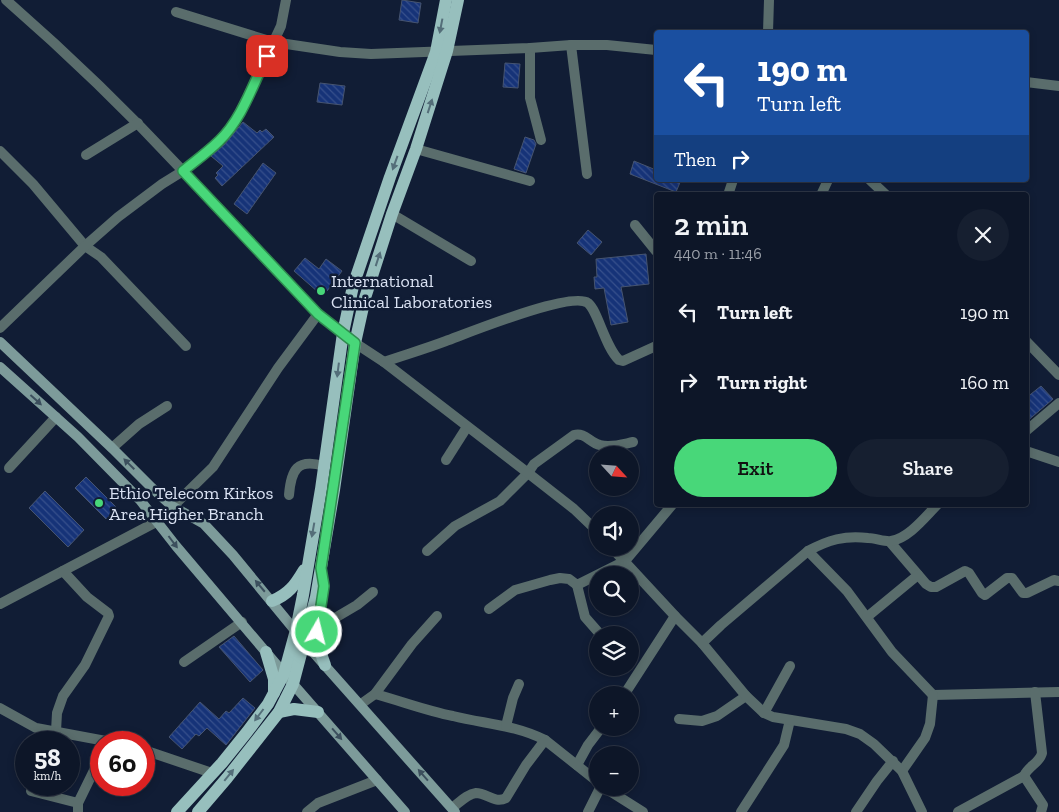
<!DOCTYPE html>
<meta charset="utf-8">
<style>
:root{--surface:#0d1628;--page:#161f30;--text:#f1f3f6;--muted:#9a9fa8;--line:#2d3545;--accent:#48d779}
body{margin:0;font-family:"Zilla Slab",serif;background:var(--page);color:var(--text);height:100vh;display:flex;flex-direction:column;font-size:19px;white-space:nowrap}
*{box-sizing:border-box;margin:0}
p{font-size:16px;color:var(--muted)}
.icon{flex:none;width:28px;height:28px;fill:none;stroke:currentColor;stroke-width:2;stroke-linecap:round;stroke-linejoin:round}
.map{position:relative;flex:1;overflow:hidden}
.sheet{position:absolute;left:654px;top:192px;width:375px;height:315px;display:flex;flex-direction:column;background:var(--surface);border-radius:5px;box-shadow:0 2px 8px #0003,0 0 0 1px var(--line)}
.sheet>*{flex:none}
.guide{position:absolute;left:654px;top:30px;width:375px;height:152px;border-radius:5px;box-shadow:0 2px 8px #0003,0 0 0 1px var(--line);background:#1a4fa0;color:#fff;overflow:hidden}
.needle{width:32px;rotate:116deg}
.fabs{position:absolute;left:589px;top:446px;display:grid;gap:10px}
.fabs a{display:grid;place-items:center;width:50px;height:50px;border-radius:50%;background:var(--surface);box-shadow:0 2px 8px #0003,0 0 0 1px var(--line);font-size:25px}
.speed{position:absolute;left:15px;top:731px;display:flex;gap:10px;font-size:25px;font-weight:700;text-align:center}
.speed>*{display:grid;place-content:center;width:65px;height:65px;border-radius:50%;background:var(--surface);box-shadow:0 2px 8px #0003,0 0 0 1px var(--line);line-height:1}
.speed small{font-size:12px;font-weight:400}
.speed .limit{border:8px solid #d22;background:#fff;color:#111}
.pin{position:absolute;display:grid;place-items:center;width:42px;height:42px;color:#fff;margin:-21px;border-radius:10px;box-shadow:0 2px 8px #0006}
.me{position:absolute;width:55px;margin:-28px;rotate:8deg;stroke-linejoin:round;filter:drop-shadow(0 0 4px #0008)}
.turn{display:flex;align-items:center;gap:18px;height:105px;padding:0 20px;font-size:22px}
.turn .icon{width:65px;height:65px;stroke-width:2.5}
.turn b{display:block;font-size:35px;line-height:42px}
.then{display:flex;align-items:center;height:48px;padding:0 20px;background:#0003;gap:10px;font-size:19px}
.round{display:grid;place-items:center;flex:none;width:52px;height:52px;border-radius:26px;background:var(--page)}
.head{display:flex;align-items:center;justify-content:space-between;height:85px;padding:0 20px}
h1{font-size:30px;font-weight:600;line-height:38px}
.primary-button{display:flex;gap:10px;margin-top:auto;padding:10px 20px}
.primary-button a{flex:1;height:58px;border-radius:30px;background:var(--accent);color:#111;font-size:20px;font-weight:600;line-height:58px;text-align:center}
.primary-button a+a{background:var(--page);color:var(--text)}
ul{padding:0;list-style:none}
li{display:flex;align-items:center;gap:15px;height:70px;padding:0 20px}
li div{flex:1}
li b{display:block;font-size:19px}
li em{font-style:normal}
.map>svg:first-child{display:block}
.building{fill:url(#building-back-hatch);stroke:#465470}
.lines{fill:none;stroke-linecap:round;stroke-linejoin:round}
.minor{stroke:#5a6d6c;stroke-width:10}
.tertiary{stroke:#5a6d6c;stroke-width:10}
.secondary{stroke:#7d9b9a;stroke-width:10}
.primary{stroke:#97bfbd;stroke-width:12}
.oneway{fill:#546e79}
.oneway2{fill:#3c4f5d}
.route-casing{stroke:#2f8c4f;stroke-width:12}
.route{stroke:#48d779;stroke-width:9}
.poi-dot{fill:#48d779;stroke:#111d35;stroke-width:2}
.labels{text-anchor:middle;stroke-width:5;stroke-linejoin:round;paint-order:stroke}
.poi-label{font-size:18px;fill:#dae2f3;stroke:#111d35;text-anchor:start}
</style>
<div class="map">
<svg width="1059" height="812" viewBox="0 0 1059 812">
<defs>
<pattern id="building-back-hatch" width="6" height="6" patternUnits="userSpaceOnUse" patternTransform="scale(1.25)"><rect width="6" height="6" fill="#163378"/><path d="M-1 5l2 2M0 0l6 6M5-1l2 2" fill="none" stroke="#37508c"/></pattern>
</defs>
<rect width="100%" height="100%" fill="#111d35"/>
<g class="building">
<polygon points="402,0 421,3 418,23 399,20"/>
<polygon points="505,63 520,64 518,88 503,87"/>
<polygon points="320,83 345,86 342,105 317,102"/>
<polygon points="243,122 257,133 260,130 262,132 266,129 274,137 222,186 215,178 218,175 216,173 223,166 211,156 225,144"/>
<polygon points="525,137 534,140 536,144 526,173 514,169"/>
<polygon points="634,161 656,170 656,180 681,180 676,192 630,174"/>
<polygon points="263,163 276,173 247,214 234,204"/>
<polygon points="588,230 602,242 591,255 577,243"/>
<polygon points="646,254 649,284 621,287 628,322 611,325 604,288 595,289 594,277 597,277 596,259"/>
<polygon points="305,258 319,269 326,259 342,271 327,291 318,292 294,271"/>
<polygon points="1041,386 1053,399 1026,422 1026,398"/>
<polygon points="86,477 117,508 106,519 75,488"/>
<polygon points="45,491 84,530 68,547 29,508"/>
<polygon points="234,636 263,670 250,682 219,647"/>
<polygon points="243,698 255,708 226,745 207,728 199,736 196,734 182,749 169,737 200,702 219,719 226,711 229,713"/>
</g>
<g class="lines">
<g class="minor">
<path d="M6,0c62,54 121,111 177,171"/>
<polyline points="176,12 273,42"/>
<polyline points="768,32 769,0"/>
<polyline points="571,45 587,174"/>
<polyline points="530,48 530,98 541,140"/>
<polyline points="416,149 530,181"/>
<polyline points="0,151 33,184 85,246 101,257 186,346"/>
<polyline points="86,155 138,123"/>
<polyline points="870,180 886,195"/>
<polyline points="728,195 733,180"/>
<polyline points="821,195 828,180"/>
<polyline points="392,214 471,261"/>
<polyline points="635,225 656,251"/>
<polyline points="1026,341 1059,375"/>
<path d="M384,362c20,-7 41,-13 62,-21 22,-8 125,-50 142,-38 10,8 17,44 31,57l4,1 33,-15"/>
<polyline points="1026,431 1059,403"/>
<polyline points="112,448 139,424 167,406"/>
<polyline points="1026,451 1059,462"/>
<polyline points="446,460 467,427"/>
<polyline points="9,468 56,417"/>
<path d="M289,495c2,-25 8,-37 35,-29"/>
<polyline points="890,542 926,584 931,587 936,587 965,571 969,573 982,593 985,595 1007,578 1012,578 1023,593 1027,593 1054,580 1059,581"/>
<path d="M427,551l28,-25 45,-25 28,-28 6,-9 40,-29c11,-3 16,8 26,10 11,3 23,-1 33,-3"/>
<polyline points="808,551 847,591 892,652 933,695 1059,692"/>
<polyline points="577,585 585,617 599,633"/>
<polyline points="0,604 158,521 213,467 278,368 318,314"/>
<polyline points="489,609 515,590 550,580 560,578 569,579 577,585 625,561 672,505"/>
<polyline points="867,617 918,575"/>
<polyline points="318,628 357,605 373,592"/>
<path d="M702,643l19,-18 87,-74c20,-11 37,-16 60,-13 7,0 17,4 23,3 18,-3 34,-24 46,-36"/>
<polyline points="184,662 242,622"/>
<path d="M375,694c26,7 52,17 78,22 32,8 63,9 92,24"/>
<polyline points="624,695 675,616"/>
<polyline points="361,704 375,694 412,644 437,616"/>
<polyline points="0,708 36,728 111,742"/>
<polyline points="764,713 790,666"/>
<polyline points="679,719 702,721 717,716 746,696"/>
<polyline points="506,726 513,698 519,684"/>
<polyline points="56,731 57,713 63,696 85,665 109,616 108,613 87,597 63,571"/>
<polyline points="144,750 212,773"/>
<polyline points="577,765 588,745 601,728"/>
<polyline points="902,771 925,738 930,724 933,695"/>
<polyline points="1024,776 1043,805 1041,812"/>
<polyline points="605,788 643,812"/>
<polyline points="31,791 78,803"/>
<path d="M452,808c7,-5 15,-14 24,-15 11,0 19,11 30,5l20,-33 19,-25 53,42"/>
<polyline points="78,812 78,803 101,756"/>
<polyline points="307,812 318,803 377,780"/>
<polyline points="588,812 600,788"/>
<polyline points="741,812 784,745 790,720"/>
<polyline points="856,812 877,781 893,761"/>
<path d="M958,812l66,-36c4,-10 16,-13 18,-23l-7,-61"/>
</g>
<g class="tertiary">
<polyline points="273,42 340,52 371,54 530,48 571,45 607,45 656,50"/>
<polyline points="1026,82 1059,86"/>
<polyline points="183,171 318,314 355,343 384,362 528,473 574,509 598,532"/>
<polyline points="0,328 85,246 118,217 162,184 183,171 220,140 234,123 247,98 281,26 286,0"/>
<polyline points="612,548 675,616 702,643 746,696 764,713 773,717 846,729 860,734 874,744 902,771 922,812"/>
</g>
<g class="secondary">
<polyline points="0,342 112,448 152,488 172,506 204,524 233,555 312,651 455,812"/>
<polyline points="0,367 78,437 140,500 176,546 293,684 405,812"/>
</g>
<g class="primary">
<path d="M272,601c17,-7 23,-16 32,-31"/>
<path d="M320,609c-2,24 -4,33 5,56"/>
<polyline points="266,652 274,679 274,693"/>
<polyline points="279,712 294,709 318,712"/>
<polyline points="177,812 222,763 247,732 268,704 284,674 296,630 303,595 321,489 343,333 353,286 390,177 436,52 446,0"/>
<polyline points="198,812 227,778 279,712 293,684 316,597 334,490 355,343 365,298 392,214 416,149 447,51 458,0"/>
</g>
</g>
<defs><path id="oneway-solid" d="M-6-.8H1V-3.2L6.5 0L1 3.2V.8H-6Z" transform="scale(1.25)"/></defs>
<g class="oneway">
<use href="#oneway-solid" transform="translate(441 26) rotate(101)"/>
<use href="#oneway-solid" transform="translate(430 106) rotate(-72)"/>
<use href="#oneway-solid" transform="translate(395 163) rotate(110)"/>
<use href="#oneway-solid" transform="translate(378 259) rotate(-72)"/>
<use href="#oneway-solid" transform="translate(338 370) rotate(97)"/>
<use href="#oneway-solid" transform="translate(313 530) rotate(100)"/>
<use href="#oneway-solid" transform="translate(259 715) rotate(127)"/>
<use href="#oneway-solid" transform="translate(229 775) rotate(-51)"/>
</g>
<g class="oneway2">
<use href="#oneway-solid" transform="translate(36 400) rotate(42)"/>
<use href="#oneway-solid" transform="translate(129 464) rotate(-135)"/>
<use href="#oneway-solid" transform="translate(173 542) rotate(53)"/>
<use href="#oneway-solid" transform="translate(260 586) rotate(-130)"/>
<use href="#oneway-solid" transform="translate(337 734) rotate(49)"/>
<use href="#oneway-solid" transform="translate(423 775) rotate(-131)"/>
</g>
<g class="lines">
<g class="route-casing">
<path id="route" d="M267,56c-14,28 -25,63 -48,85 -11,11 -24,20 -36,30l135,143 37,29 -34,225 3,18 -7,46"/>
</g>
<use href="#route" class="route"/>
</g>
<g class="poi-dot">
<circle cx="321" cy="291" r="5"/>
<circle cx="99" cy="503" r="5"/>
</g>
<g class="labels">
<g class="poi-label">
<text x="331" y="287">International<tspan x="331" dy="21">Clinical Laboratories</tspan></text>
<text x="109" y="499">Ethio Telecom Kirkos<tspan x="109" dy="21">Area Higher Branch</tspan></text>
</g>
</g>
</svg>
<div class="fabs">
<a><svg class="needle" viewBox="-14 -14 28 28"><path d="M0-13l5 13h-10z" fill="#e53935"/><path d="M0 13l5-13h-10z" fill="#9a9fa8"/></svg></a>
<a><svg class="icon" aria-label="sound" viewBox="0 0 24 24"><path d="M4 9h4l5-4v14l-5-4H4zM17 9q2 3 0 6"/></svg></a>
<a><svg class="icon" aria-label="search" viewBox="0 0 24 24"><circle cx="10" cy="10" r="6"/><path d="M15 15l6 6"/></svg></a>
<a><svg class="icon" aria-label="layers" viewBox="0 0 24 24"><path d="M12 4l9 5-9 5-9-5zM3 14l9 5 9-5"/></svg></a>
<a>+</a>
<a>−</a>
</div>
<div class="speed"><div>58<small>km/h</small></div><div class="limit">60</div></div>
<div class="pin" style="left:267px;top:56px;background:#d93025"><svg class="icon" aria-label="arrive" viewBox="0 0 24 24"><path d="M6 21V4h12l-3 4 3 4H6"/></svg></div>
<svg class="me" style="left:317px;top:632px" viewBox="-20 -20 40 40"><circle r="17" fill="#48d779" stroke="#fff" stroke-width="3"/><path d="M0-11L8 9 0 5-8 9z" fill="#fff"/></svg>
<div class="guide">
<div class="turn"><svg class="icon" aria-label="left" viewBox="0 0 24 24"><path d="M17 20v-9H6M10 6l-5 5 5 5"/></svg><div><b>190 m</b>Turn left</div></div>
<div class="then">Then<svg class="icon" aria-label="right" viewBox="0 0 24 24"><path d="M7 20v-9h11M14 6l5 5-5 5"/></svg></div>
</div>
<section class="sheet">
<div class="head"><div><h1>2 min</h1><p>440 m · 11:46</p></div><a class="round"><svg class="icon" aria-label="close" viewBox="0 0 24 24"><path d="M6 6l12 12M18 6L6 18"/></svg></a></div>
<ul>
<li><svg class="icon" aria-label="left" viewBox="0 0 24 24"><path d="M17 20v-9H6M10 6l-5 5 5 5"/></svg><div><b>Turn left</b></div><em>190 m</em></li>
<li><svg class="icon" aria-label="right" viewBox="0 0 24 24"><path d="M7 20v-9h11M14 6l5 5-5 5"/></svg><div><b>Turn right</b></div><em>160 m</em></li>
</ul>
<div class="primary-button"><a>Exit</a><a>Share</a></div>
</section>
</div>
